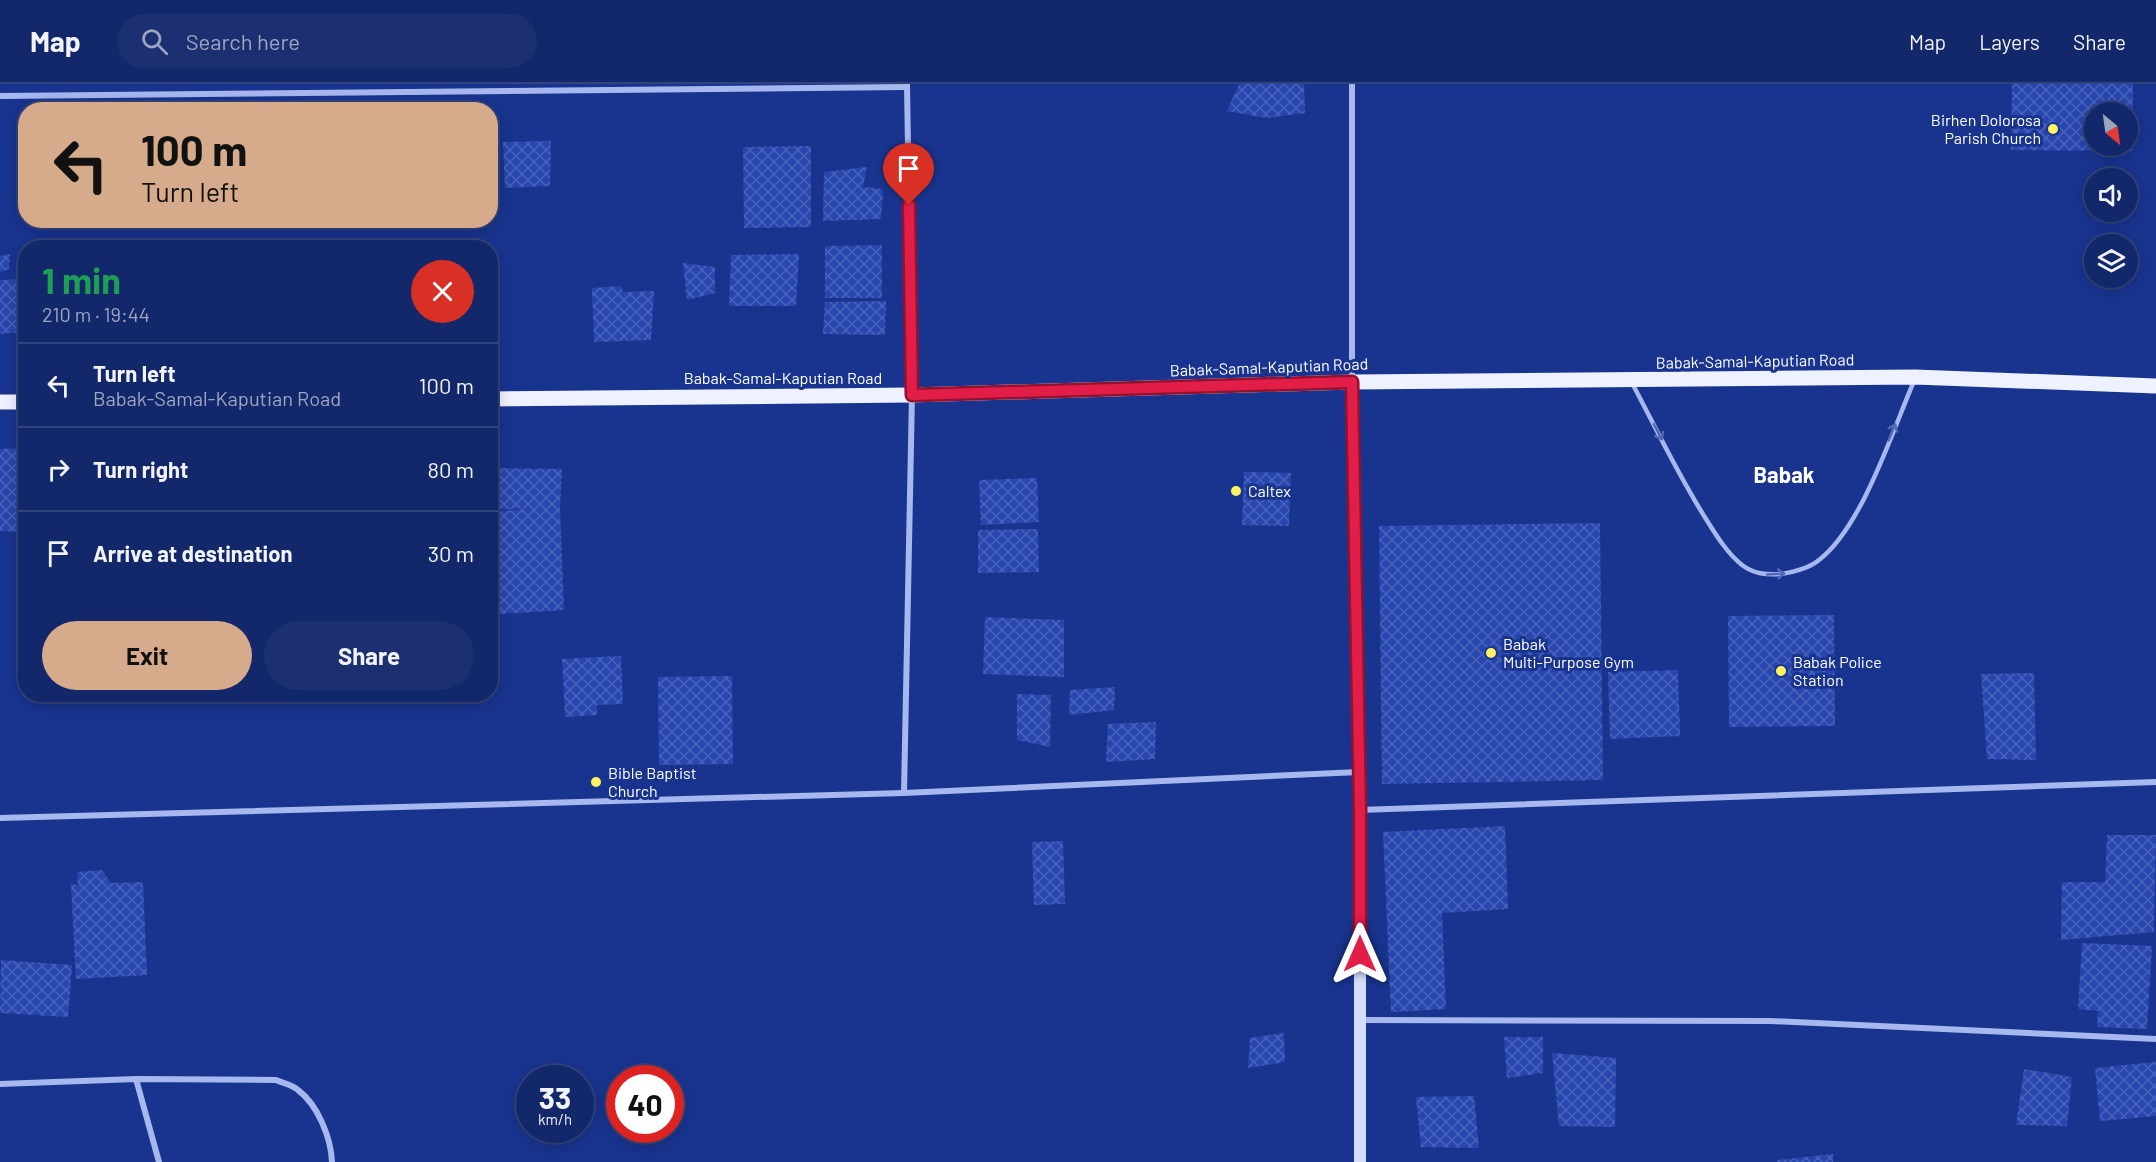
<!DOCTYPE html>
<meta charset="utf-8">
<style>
:root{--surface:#13276b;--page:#1c2f71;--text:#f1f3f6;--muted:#9da5c1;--line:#32447e;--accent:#d6ab8b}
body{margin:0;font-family:Barlow,sans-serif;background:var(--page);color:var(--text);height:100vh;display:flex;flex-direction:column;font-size:22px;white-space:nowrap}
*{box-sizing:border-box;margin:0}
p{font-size:20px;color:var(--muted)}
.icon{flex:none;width:33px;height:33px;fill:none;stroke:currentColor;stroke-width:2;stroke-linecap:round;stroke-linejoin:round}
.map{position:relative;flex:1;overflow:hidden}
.panel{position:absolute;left:18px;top:156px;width:480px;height:462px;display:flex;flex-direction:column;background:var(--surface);border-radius:24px;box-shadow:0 3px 15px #0003,0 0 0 2px var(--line)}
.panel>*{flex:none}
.top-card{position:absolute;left:18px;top:18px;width:480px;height:126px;border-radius:24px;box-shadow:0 3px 15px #0003,0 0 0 2px var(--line);background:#d6ab8b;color:#111;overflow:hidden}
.needle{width:39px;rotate:151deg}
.controls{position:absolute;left:2084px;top:18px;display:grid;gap:12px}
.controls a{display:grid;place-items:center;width:54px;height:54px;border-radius:50%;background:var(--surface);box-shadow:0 3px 15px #0003,0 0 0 2px var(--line);font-size:30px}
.speed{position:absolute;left:516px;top:981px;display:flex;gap:12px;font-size:30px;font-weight:700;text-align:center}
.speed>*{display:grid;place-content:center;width:78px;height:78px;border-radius:50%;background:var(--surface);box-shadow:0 3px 15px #0003,0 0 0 2px var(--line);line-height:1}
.speed small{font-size:15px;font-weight:400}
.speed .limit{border:9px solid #d22;background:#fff;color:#111}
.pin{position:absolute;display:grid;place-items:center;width:51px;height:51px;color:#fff;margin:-62px -26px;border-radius:50% 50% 50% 0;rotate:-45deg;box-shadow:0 0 6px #0007}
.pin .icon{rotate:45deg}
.me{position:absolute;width:66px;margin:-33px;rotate:0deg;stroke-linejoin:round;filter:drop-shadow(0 0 4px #0008)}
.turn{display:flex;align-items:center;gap:21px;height:126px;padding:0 24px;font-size:27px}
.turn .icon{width:78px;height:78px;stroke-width:2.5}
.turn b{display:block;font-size:42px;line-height:51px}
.round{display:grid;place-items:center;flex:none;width:63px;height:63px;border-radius:32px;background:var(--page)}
.head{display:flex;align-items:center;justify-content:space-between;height:102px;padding:0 24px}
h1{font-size:36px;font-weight:700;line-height:45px;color:#1e9e55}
.button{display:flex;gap:12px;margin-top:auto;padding:12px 24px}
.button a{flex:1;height:69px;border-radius:36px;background:var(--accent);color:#111;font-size:24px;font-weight:700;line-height:69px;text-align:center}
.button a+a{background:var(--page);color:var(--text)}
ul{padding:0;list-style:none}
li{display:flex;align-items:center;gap:18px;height:84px;padding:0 24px;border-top:2px solid var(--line)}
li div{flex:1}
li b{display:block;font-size:22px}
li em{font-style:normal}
header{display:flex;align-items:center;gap:36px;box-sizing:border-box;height:84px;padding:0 30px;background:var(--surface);border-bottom:2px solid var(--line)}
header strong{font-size:28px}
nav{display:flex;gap:33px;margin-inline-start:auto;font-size:21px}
.search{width:420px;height:54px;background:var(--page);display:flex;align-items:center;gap:15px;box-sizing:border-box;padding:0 21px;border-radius:33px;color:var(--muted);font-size:22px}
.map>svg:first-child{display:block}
.building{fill:url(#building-cross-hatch);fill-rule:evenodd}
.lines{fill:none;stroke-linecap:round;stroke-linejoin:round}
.lane{stroke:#a7b8ef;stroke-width:4.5}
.street{stroke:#a7b8ef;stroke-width:6}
.secondary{stroke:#d4ddfa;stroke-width:12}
.primary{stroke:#eef1ff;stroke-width:15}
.oneway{stroke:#5269b5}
.route-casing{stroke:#92132f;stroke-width:15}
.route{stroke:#e11d48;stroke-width:10}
.poi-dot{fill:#fff364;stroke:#19348f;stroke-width:2}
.labels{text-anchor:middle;stroke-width:6;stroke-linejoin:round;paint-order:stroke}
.poi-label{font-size:16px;fill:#fff;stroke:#19348f;text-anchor:start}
.street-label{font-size:16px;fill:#fff;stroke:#19348f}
.district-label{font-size:22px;font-weight:bold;fill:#fff;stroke:#19348f}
</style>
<header>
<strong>Map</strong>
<div class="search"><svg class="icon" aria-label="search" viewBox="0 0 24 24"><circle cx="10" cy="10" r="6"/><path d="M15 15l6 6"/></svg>Search here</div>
<nav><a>Map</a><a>Layers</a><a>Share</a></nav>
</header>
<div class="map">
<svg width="2156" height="1078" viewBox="0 0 2156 1078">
<defs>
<pattern id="building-cross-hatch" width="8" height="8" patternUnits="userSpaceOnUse" patternTransform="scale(1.5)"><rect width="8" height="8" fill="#2847ae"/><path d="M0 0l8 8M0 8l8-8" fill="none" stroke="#4863ba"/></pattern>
</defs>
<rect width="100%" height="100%" fill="#19348f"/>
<g class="building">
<polygon points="1239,0 1304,0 1305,29 1267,34 1227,27"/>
<path d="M2012,0h121l-1,67 -121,-1zM2094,28h33v34h-33z"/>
<polygon points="551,57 550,102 505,104 503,58"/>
<polygon points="811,62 811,143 744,144 743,63"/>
<polygon points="867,83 863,103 883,105 881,135 823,137 824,88"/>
<polygon points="882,161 882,214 825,214 825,162"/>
<polygon points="10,170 9,185 0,188 0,172"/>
<polygon points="799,170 796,222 729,222 731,171"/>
<polygon points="683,179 715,183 715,209 687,216"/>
<polygon points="26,195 26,248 0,250 0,196"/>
<polygon points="621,202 623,208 654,207 651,256 594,258 592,204"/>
<polygon points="886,217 885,251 823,250 825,218"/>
<polygon points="26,364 26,448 0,447 0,365"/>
<polygon points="490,384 562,385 560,423 564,526 499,530 491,428 533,424 490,426"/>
<polygon points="1244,388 1291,389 1289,442 1242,441"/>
<polygon points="1037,394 1039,438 981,441 979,396"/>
<polygon points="1600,439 1603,696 1382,700 1379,442"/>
<polygon points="1038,445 1039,488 978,489 978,446"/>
<polygon points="1834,531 1835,642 1729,643 1728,532"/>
<polygon points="985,533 1064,536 1064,593 983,590"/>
<polygon points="621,572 623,620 597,621 597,631 565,633 562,575"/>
<polygon points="1678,586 1680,652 1610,655 1608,588"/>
<polygon points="2034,589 2036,676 1987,675 1981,590"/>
<polygon points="732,592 733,680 659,681 658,593"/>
<polygon points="1115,603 1114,626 1069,631 1070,606"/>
<polygon points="1017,610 1051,611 1050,663 1017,656"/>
<polygon points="1156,638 1155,675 1106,678 1108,640"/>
<polygon points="1505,742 1508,825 1442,829 1446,925 1391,928 1383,748"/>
<polygon points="2107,751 2156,751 2154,848 2061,856 2062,798 2105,798"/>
<polygon points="1063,757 1065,820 1034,821 1032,758"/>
<polygon points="102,786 111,799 143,798 147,891 76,895 71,800 78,801 77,788"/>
<polygon points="2082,859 2152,862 2147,945 2097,943 2098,927 2078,925"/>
<polygon points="1,876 72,881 68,933 0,929"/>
<polygon points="1284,949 1285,978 1248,984 1250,954"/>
<polygon points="1504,953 1543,953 1543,989 1507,994"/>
<polygon points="1552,969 1616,974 1615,1043 1559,1042"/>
<polygon points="2156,978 2156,1032 2100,1037 2095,984"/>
<polygon points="2024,985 2072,993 2067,1042 2016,1041"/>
<polygon points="1474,1012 1479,1064 1421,1063 1416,1013"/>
<polygon points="1833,1070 1833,1078 1777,1078 1777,1076"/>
</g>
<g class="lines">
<path class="lane" d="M1632,299c24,45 46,92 74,136 10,16 21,34 36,46 12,9 24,10 39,9 13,-2 27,-5 38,-14 43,-33 73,-128 95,-179"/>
<g class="street">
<polyline points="1352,0 1352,296"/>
<polyline points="0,12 907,3"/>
<polyline points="904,709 912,311 907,1"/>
<polyline points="1360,726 2156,698"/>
<polyline points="0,734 904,709 1359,688"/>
<polyline points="1361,936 1771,937 2156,955"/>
<polyline points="136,995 159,1078"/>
<path d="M0,1000l136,-5 140,1c7,3 17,5 22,10 20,15 33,48 34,72"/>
</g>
<polyline class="secondary" points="1352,298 1360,726 1360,1078"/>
<g class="primary">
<polyline points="490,315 912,311 1352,298 1915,293 2156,302"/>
<polyline points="0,318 26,318"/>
</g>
</g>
<defs><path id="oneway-shaft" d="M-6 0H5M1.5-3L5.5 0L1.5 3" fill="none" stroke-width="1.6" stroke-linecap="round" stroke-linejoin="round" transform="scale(1.5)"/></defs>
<g class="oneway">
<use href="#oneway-shaft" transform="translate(1658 348) rotate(62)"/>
<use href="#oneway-shaft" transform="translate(1892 348) rotate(-68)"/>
<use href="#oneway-shaft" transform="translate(1776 490) rotate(-3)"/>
</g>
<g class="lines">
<g class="route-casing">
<polyline id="route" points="909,121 912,311 1352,298 1360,726 1360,870"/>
</g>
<use href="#route" class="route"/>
</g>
<g class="poi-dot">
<circle cx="2053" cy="45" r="6"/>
<circle cx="1236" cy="407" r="6"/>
<circle cx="1491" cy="569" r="6"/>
<circle cx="1781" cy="587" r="6"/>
<circle cx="596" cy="698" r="6"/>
</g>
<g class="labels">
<g class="poi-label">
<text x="2041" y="42" text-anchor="end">Birhen Dolorosa<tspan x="2041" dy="18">Parish Church</tspan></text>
<text x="1248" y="413">Caltex</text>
<text x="1503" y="566">Babak<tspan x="1503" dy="18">Multi-Purpose Gym</tspan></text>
<text x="1793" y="584">Babak Police<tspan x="1793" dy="18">Station</tspan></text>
<text x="608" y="695">Bible Baptist<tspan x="608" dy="18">Church</tspan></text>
</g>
<g class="street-label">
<text transform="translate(1755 277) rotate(-1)" y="6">Babak-Samal-Kaputian Road</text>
<text transform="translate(1269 283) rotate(-2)" y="6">Babak-Samal-Kaputian Road</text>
<text x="783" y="300">Babak-Samal-Kaputian Road</text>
</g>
<g class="district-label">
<text x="1784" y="399">Babak</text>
</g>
</g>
</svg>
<div class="controls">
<a><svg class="needle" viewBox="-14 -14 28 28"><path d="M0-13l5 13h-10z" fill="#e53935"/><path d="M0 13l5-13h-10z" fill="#9da5c1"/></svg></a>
<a><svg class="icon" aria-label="sound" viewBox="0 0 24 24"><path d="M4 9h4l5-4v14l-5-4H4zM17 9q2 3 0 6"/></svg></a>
<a><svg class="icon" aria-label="layers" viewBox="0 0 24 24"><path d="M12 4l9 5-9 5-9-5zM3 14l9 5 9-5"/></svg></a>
</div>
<div class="speed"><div>33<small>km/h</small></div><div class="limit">40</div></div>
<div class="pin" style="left:909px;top:121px;background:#d93025"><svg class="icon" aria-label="arrive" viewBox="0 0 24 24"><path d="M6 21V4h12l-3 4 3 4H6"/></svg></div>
<svg class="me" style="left:1360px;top:870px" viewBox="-20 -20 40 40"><path d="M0-17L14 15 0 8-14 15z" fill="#e11d48" stroke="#fff" stroke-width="4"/></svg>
<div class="top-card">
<div class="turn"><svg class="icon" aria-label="left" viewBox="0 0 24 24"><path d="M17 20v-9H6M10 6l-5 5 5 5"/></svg><div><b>100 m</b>Turn left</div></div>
</div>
<section class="panel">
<div class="head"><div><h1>1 min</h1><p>210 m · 19:44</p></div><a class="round" style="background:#d93025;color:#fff"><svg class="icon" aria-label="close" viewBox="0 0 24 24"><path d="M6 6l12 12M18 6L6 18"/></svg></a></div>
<ul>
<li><svg class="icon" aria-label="left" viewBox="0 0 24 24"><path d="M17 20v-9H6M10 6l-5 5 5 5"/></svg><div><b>Turn left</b><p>Babak-Samal-Kaputian Road</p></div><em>100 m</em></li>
<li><svg class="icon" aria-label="right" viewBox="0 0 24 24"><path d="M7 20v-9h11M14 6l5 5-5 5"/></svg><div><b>Turn right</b></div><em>80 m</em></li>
<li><svg class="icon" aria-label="arrive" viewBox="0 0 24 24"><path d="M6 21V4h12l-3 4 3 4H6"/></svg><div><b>Arrive at destination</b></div><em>30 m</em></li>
</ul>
<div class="button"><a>Exit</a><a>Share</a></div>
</section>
</div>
